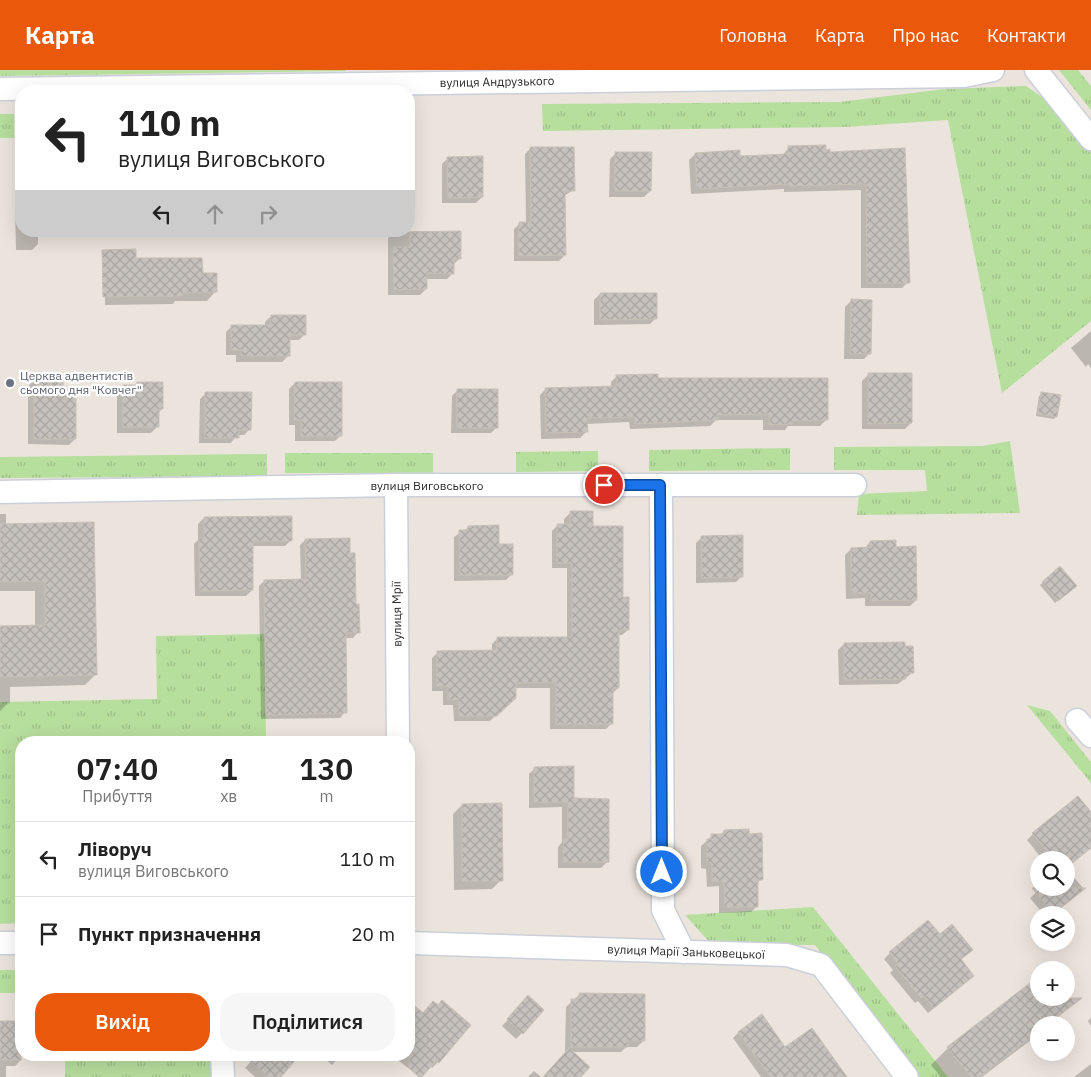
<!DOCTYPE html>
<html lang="uk">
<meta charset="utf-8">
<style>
:root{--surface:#fff;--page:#f6f6f6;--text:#222;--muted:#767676;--line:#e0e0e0;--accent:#ea580c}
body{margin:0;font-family:"IBM Plex Sans",sans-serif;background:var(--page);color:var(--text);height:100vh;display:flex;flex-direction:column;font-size:19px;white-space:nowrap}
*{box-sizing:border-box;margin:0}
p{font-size:16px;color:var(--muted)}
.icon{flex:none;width:28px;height:28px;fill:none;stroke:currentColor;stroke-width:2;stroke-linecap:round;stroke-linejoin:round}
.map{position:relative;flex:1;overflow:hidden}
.side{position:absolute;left:15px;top:666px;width:400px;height:325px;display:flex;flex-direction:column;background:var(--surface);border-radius:20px;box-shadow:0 5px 20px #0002}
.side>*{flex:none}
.top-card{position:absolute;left:15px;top:15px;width:400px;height:152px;border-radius:20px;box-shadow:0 5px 20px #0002;background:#fff;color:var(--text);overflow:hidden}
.fabs{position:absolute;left:1030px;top:781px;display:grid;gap:10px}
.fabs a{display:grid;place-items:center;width:45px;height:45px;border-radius:50%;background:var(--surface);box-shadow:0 5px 20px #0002;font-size:25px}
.pin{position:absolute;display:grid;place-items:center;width:42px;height:42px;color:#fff;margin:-21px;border:2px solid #fff;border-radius:50%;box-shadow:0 1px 5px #0007}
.me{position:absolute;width:55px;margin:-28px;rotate:0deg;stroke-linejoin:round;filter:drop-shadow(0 0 4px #0008)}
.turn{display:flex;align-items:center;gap:18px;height:105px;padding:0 20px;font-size:22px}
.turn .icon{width:65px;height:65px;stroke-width:2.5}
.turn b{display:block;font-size:35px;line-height:42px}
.lanes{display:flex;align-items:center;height:48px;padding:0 20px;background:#0003;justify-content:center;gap:25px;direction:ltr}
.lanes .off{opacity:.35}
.eta{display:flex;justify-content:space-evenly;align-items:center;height:85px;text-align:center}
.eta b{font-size:30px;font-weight:600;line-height:35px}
.button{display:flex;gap:10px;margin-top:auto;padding:10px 20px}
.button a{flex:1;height:58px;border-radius:20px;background:var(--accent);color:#fff;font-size:20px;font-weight:600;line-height:58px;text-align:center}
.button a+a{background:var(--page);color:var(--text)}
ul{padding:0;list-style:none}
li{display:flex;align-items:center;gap:15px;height:75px;padding:0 20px;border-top:1px solid var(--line)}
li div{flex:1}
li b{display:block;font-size:19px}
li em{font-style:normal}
header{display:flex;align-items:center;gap:30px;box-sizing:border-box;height:70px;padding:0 25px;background:var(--accent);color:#fff}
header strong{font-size:24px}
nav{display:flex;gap:28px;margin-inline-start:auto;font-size:18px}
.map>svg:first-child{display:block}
.grass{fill:url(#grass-tufts)}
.shadow{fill:#0003}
.building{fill:url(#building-cross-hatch);stroke:#c6c0b6}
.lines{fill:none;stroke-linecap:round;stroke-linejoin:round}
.street-casing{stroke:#cbcfda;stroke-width:25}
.street{stroke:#fff;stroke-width:22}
.route-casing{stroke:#114b97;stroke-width:12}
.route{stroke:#1a73e8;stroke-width:9}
.worship-dot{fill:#6b7280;stroke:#fff;stroke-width:2}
.labels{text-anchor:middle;stroke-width:4.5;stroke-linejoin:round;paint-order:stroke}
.street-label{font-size:12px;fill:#2a2a2a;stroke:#fff}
.worship-label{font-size:12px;fill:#5b616d;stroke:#fff;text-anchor:start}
</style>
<header>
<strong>Карта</strong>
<nav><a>Головна</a><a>Карта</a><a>Про нас</a><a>Контакти</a></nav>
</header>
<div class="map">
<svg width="1091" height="1007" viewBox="0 0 1091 1007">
<defs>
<pattern id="grass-tufts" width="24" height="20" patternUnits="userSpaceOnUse" patternTransform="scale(1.25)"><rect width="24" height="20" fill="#b6de9d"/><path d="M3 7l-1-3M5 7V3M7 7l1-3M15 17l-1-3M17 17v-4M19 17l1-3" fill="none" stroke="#9dbf87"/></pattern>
<pattern id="building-cross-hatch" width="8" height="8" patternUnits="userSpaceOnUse" patternTransform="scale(1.25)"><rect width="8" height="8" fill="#c6c1bc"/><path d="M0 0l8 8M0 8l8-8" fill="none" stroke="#aaa6a2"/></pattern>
</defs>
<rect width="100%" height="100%" fill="#ebe4dd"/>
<g class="grass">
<polygon points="0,0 346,0 346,1 0,6"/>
<polygon points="1059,0 1078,0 1091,16 1091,40"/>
<polygon points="1026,16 1052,34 1091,83 1091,251 1002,323 948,50 845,57 543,61 542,34 839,32 945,19"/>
<rect x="0" y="44" width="14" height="24"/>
<polygon points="1010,371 1020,443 857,445 859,424 927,421 925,400 834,400 834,377 982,376"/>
<polygon points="790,378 790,400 649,401 649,380"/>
<polygon points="598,381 598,401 516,402 516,382"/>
<rect x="285" y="383" width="148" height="20"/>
<polygon points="267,384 267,406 0,408 0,387"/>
<polygon points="265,564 266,672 21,672 21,853 0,854 0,632 157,629 156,566"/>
<polygon points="1027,635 1050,641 1091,692 1091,713"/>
<polygon points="813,837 948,1007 919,1007 815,875 712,875 685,845"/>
<rect x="0" y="900" width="21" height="23"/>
<rect x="65" y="985" width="146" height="22"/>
</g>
<g class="shadow">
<polygon points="789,77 825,81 829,84 904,79 908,212 902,218 861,218 861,120 784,122 784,119 691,124 689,90 695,84 739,88 783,85"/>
<polygon points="531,78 573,120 564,126 565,185 559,191 514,191 514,159 520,153 526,153 525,84"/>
<polygon points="616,83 650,121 644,127 609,127 610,89"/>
<polygon points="448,88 482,127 476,133 442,133 442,94"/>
<polygon points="21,131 21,161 38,161 38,174 32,180 16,180 15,137"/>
<polygon points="374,161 459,162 459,189 453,195 453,203 447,209 426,209 426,219 420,225 388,225 388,168 393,163"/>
<polygon points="105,189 135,189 201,205 215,222 207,231 175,231 173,234 105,235"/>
<polygon points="600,224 656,248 650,254 594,255 594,230"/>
<polygon points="851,231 870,283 864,289 844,289 845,237"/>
<polygon points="271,246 305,264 299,270 288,270 288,286 282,292 236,292 236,285 226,285 226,262 232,256 265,256 265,252"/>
<polygon points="1091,261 1091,298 1088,294 1086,297 1071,278"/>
<polygon points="868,305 911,353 905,359 862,359 862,311"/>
<polygon points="617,306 656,309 740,308 740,311 826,350 820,356 788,356 785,360 763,360 763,350 716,350 710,356 630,359 629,352 586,354 586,362 580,368 541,369 540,325 546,319 611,318 611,312"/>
<polygon points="35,310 62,321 75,369 69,375 28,374 28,316"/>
<polygon points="138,313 162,339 158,343 157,357 151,363 117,363 117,323 123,317 134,317"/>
<polygon points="295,313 341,365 335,371 295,371 295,355 289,355 289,319"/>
<polygon points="458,320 497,357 491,363 451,363 452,326"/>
<polygon points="206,323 250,359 244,365 237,365 231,373 199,373 200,329"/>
<polygon points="1042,324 1056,346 1054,349 1036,346 1039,326"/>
<polygon points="570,443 592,457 622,529 628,560 622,565 618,565 618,618 612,624 612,653 606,659 550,659 550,618 514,618 514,627 490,651 454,651 453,635 443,635 443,621 432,621 432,588 438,582 492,582 492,574 498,568 567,568 567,498 552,498 552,461 558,455 564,455 564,449"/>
<polygon points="0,444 6,444 6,455 93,453 95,605 85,615 10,617 10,631 0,641 0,558 35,557 35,521 0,521"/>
<polygon points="204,448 291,470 285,476 251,476 252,520 246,526 195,526 194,474 198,470 198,454"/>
<polygon points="469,457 498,476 512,504 506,510 454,511 454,467"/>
<polygon points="702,467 742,506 736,512 696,513 696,473"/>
<polygon points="305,470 348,484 358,562 353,568 345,568 345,642 340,648 261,649 259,516 264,511 301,510 300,475"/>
<polygon points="870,472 895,478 916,530 910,536 865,536 865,528 846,529 845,485 851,479 864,479"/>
<polygon points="1060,498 1072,518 1055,533 1040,515"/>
<polygon points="844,574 912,603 898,614 839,615 838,580"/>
<polygon points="535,698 572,730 607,792 601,798 558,798 558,777 562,772 562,737 529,738 529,704"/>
<polygon points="462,735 501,810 492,819 454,820 453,744"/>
<polygon points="1091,744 1091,777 1066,798 1083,818 1051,845 1044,845 1030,828 1041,818 1066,818 1066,790 1043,790 1027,770 1033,764"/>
<polygon points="724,761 748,765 761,809 757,814 757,836 751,842 719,843 719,816 707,817 706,799 701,798 701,776 712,766 720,766"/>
<polygon points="890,883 965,886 960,890 966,912 928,943 918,931 915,933 890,903 893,900 884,889"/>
<polygon points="580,924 643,971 637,977 626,977 621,982 572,982 579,1007 544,1007 567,982 565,982 566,937"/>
<polygon points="1039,928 1061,928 1068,937 1050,955 1039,955 1039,964 982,1007 941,1007 931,995 948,978"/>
<polygon points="409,933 422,944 438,992 432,998 430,996 420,1007 391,985 409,985"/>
<polygon points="523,933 522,963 516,969 502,956"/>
<polygon points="1091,948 1091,956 1088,951"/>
<polygon points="0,952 21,990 15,996 6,996 6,1007 0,1007"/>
<polygon points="739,962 785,978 846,1007 761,1007 733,968"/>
<polygon points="257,985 298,985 279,1007 255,1007 245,998"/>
<polygon points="320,985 341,985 332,995"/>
<polygon points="1091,994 1091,1007 1074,1007"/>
<polygon points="534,1001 541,1007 528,1007"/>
</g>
<g class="building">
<polygon points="826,75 826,80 830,79 830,82 905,78 910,213 867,213 866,114 789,116 789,114 697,119 695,83 740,80 740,86 788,84 788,76"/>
<polygon points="530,77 574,77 575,121 565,121 566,185 519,186 519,152 531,152"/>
<polygon points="615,82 652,82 651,121 615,121"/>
<polygon points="483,86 483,127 448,128 447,87"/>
<polygon points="461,161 461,189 454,189 454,204 427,203 427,219 394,220 393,177 410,177 410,162"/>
<polygon points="136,179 136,188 202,188 203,203 217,203 217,222 182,223 182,226 103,227 102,180"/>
<polygon points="600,223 657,223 657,249 600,250"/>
<polygon points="851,229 872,230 871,284 850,284"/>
<polygon points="271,245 306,245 306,265 290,265 290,286 241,286 241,280 231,280 231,255 270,255"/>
<polygon points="868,303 912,303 912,353 868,354"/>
<polygon points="658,304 658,308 828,308 828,350 792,351 792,354 769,355 769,344 717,345 718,350 635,354 635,347 587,348 588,362 546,363 545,318 617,316 616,305"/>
<polygon points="34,309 63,309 63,319 76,320 76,369 34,369"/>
<polygon points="137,312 163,312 163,339 159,339 159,357 123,357 123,315 137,315"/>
<polygon points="295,312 342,312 342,366 301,366 301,350 294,350"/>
<rect x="457" y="319" width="41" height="39"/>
<polygon points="205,322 252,322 251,360 239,360 239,368 205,368"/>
<polygon points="1041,322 1061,325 1057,347 1038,344"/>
<polygon points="570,441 593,441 593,456 623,456 623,527 629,527 629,560 619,560 619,618 613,618 613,654 556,654 556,612 516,613 516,628 497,646 459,646 459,629 448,630 448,616 437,616 437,581 497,580 497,567 572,567 572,493 557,493 557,454 570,454"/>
<polygon points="292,446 292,471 253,471 253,520 200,521 199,468 204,467 204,447"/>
<polygon points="94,452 97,605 0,607 0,556 45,555 45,511 0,512 0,454"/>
<polygon points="499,455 499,474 513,474 513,505 460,505 459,460 468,460 468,456"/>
<polygon points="743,465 743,507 702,508 701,466"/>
<polygon points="350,468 350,483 355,483 356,534 359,534 360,563 346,563 347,643 266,645 264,510 306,509 305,469"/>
<polygon points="896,470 896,477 916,476 917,530 871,531 871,523 851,523 851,478 870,477 870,471"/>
<polygon points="1060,496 1077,516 1058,531 1042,512"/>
<polygon points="905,572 905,576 913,576 914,603 905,603 906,609 844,610 844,573"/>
<polygon points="574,696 574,728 609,729 609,792 563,792 564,769 568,769 568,732 534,732 534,697"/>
<polygon points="1078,726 1091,742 1091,778 1066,798 1066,790 1054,790 1032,763"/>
<polygon points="502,733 503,811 462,811 462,734"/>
<polygon points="749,759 749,764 762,763 763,810 758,810 758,837 725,837 724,811 712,811 712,793 707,793 707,769 711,769 711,764 724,764 724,760"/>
<polygon points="1032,818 1086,818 1053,844"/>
<polygon points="928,850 940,864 952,854 973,880 961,889 974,906 934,938 924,926 921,928 895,896 898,894 889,882"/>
<polygon points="1039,906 1039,928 1082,928 1047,955 1039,955 1039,961 979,1007 971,1007 947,977"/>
<polygon points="579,923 645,924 645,971 628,971 628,977 571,977 571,929 579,929"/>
<polygon points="528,925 544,940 523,964 507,949"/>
<polygon points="442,930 471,955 439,993 436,991 422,1007 419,1007 409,998 409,931 423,943 433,931 438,935"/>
<polygon points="762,944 785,977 812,958 847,1007 771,1007 738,962"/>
<rect x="0" y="951" width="21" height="39"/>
<polygon points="569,978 590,997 581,1007 543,1007"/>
<polygon points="243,985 300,985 281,1007 268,1007"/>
</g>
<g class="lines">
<g class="street-casing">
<g id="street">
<polyline points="1036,0 1091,69"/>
<polyline points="0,19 964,6 993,0"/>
<polyline points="396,415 398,672"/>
<polyline points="661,415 663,840 684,882"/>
<polyline points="0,422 396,415 855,415"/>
<polyline points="1077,650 1091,666"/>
<polyline points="0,873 21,873"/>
<polyline points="409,873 787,885 821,895 907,1007"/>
<polyline points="222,985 223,1007"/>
</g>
</g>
<use href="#street" class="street"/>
</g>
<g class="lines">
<g class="route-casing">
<polyline id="route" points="604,415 660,415 662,802"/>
</g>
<use href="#route" class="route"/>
</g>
<circle class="worship-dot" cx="10" cy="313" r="5"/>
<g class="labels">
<g class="street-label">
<text transform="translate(497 12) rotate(-1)" y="4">вулиця Андрузького</text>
<text x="427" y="420">вулиця Виговського</text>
<text transform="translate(397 544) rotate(-91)" y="4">вулиця Мрії</text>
<text transform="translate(686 882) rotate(2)" y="4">вулиця Марії Заньковецької</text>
</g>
<g class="worship-label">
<text x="20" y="310">Церква адвентистів<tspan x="20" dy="14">сьомого дня "Ковчег"</tspan></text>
</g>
</g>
</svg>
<div class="fabs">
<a><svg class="icon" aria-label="search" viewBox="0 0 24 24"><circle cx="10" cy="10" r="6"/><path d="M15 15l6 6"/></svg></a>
<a><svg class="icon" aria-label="layers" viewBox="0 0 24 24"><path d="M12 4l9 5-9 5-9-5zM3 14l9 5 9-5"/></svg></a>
<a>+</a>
<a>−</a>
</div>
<div class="pin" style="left:604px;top:415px;background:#d93025"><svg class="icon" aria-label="arrive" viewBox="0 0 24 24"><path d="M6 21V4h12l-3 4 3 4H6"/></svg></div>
<svg class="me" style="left:662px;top:802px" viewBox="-20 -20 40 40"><circle r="17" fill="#1a73e8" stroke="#fff" stroke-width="3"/><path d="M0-11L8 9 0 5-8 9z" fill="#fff"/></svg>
<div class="top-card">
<div class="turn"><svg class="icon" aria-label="left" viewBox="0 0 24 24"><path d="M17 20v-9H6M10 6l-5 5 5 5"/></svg><div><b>110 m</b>вулиця Виговського</div></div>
<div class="lanes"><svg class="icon" aria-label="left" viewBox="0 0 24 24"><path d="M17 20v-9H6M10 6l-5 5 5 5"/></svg><svg class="icon off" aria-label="ahead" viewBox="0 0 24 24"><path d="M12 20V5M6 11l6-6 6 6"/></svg><svg class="icon off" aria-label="right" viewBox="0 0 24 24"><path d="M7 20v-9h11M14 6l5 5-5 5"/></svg></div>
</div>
<section class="side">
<div class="eta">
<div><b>07:40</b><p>Прибуття</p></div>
<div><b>1</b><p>хв</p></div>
<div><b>130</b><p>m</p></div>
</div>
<ul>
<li><svg class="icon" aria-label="left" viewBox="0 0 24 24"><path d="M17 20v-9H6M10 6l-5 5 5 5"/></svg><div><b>Ліворуч</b><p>вулиця Виговського</p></div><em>110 m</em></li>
<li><svg class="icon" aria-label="arrive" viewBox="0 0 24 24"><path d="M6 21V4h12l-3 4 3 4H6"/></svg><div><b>Пункт призначення</b></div><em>20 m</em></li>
</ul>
<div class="button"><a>Вихід</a><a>Поділитися</a></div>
</section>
</div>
